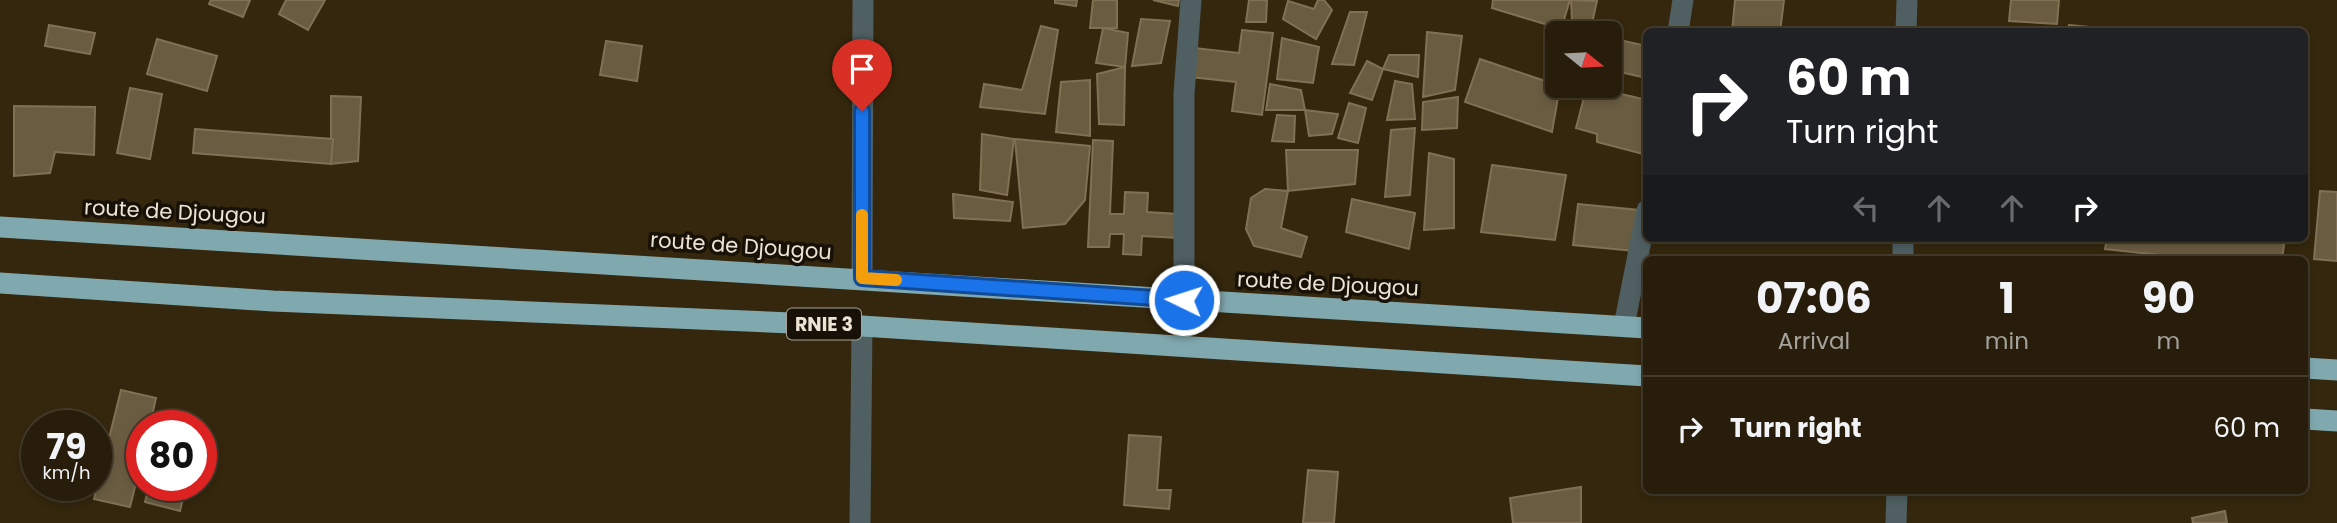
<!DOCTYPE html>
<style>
:root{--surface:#271d0a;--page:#332a18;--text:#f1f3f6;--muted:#a4a29c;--line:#433b2b}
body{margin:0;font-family:Poppins,sans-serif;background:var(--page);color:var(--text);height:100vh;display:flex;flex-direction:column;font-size:26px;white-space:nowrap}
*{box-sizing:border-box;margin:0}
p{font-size:23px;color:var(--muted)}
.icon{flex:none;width:38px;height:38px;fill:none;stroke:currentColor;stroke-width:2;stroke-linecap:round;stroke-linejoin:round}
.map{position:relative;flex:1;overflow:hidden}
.drawer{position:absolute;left:1643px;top:256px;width:665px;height:238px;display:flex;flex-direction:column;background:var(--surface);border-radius:10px;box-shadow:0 4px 10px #0003,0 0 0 2px var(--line)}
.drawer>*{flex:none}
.top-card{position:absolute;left:1643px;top:28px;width:665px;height:214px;border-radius:10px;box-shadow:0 4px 10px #0003,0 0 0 2px var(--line);background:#202124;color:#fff;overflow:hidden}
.needle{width:46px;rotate:108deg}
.tools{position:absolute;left:1545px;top:21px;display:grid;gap:14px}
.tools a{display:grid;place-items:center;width:77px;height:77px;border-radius:10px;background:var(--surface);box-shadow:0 4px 10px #0003,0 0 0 2px var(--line);font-size:35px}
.speed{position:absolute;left:21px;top:410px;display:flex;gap:14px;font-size:35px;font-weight:700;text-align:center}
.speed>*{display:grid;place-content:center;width:91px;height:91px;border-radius:50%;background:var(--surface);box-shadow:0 4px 10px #0003,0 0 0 2px var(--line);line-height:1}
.speed small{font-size:18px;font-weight:400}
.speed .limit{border:10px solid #d22;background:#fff;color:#111}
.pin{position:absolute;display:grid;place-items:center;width:60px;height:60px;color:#fff;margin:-72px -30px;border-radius:50% 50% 50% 0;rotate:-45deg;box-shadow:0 0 7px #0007}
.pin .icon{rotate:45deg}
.me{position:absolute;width:77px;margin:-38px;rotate:274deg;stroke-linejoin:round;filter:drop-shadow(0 0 5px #0008)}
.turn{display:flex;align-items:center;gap:24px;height:147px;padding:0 28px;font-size:32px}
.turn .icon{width:91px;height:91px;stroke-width:2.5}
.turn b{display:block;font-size:49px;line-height:60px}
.lanes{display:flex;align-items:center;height:66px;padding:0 28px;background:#0003;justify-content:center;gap:35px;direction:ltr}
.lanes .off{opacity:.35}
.eta{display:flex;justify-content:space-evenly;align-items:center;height:119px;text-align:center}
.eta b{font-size:42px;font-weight:700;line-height:49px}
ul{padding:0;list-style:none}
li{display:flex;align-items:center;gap:21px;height:105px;padding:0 28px;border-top:2px solid var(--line)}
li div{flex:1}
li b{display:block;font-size:26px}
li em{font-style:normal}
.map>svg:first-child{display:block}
.building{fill:#6a5c41;stroke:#807155;stroke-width:2}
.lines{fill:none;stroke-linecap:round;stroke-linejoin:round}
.street{stroke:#4f5f62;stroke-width:21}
.highway{stroke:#80a9af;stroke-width:21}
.route-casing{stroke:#114b97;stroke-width:18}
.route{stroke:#1a73e8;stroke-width:12}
.slow{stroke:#f59e0b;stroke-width:12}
.labels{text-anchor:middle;stroke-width:7;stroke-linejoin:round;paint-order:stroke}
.shield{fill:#171107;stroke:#aca496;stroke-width:2}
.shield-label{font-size:19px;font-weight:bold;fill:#ece3d4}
.street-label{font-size:21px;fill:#ece3d4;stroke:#171107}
</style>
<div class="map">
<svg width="2337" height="523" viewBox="0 0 2337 523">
<rect width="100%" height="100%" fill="#34270d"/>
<g class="building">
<polygon points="211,0 250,0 243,17 209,4"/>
<polygon points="286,0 325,0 308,30 279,14"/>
<polygon points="1055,0 1077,0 1076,6 1055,3"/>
<polygon points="1093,0 1117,0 1117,28 1090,28"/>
<polygon points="1153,0 1179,0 1178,6"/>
<polygon points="1249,0 1267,0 1266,22 1246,22"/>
<polygon points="1318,0 1324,0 1332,10 1316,39 1283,19 1288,1 1314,9"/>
<polygon points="1493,0 1570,0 1561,29 1492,8"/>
<polygon points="1571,0 1597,1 1592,23 1572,20"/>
<polygon points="1735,0 1784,0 1780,32 1732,32"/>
<polygon points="2011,0 2059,0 2057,24 2009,21"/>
<polygon points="1350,12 1367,12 1354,65 1332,64"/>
<polygon points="1141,19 1170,21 1161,63 1132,66"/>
<polygon points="49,25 95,33 90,54 45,46"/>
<polygon points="2069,25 2110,29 2110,32 2068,32"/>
<polygon points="1041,26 1058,30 1045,114 980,107 984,84 1022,90"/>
<polygon points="1103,28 1128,33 1125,67 1096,63"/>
<polygon points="1242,30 1273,33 1262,115 1232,111 1236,82 1191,77 1195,48 1239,53"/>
<polygon points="1427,32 1462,36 1455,90 1423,97"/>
<polygon points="1282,38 1319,47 1313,83 1277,79"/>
<polygon points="1610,38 1647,46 1647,78 1610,70"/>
<polygon points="157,39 217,56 207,91 147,74"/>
<polygon points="606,41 642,46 637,81 600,75"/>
<polygon points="1389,55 1419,55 1418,77 1383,69"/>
<polygon points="1480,59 1560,86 1552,132 1465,102"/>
<polygon points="1367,61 1383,69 1372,100 1350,93"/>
<polygon points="1125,67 1124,125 1099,124 1097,74"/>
<polygon points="1090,80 1090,136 1056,132 1061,82"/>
<polygon points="1395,81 1412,84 1415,119 1387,120"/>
<polygon points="1270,84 1301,90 1305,110 1266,110"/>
<polygon points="1587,86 1647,100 1647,155 1597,142 1597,134 1576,128"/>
<polygon points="130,88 162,94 150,159 117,153"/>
<polygon points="331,96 361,97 358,161 331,164"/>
<polygon points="1458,97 1457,128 1422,130 1423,102"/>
<polygon points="1349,103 1366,108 1358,143 1338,138"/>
<polygon points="14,106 95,107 94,155 55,152 50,173 14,176"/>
<polygon points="1305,110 1338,114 1332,134 1309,136"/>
<polygon points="1277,115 1295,116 1294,142 1272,141"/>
<polygon points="1415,128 1410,195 1385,197 1391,130"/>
<polygon points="195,129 333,139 331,164 193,153"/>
<polygon points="982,134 1014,139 1007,195 980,190"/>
<polygon points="1015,139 1090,146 1085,200 1065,224 1023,228"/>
<polygon points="1093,140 1113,141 1110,214 1124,214 1125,192 1148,193 1147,212 1179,214 1179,238 1142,236 1141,255 1123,254 1124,234 1110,234 1109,247 1088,247"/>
<polygon points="1286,150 1358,150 1355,184 1288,191"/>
<polygon points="1429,153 1454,159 1454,228 1424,230"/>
<polygon points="1492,165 1566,175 1555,240 1481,232"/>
<polygon points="1265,189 1288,191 1281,228 1307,237 1301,257 1254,246 1246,229 1251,198"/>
<polygon points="2320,191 2337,192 2337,261 2314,259"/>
<polygon points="953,194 1013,202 1010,221 954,218"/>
<polygon points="1352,199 1415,213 1409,249 1346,232"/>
<polygon points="1578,204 1639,210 1634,251 1573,245"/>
<polygon points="2107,238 2285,238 2282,259 2197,259 2105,249"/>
<polygon points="121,390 156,398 150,425 142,425 142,459 130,507 94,499"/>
<polygon points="1129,435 1161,437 1157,490 1171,490 1169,509 1124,505"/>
<polygon points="1308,470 1338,472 1334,523 1303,523"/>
<polygon points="149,485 186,485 180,511 145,502"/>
<polygon points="1581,487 1581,523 1513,523 1510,498"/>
<polygon points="2225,511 2227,523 2193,523 2192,518"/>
</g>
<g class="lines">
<g class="street">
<polyline points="1678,32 1683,0"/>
<polyline points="1906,32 1907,0"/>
<polyline points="1903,259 1903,238"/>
<polyline points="862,278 863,0"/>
<polyline points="1184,300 1184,94 1191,0"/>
<polyline points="1624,326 1647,210"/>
<polyline points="860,523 862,326"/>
<polyline points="1896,523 1897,490"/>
</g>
<g class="highway">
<polyline points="0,227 1647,328"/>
<polyline points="0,283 273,301 862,326 1647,376"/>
<polyline points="2305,368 2337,370"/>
<polyline points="2305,419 2337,421"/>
</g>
</g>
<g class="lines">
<g class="route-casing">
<polyline id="route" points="862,111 862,278 1184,300"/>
</g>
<use href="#route" class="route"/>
<polyline class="slow" points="862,215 862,278 896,280"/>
</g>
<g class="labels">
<rect class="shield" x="787" y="308.5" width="74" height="31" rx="5"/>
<g class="shield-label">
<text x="824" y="331">RNIE 3</text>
</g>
<g class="street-label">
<text transform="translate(175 212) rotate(3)" y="7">route de Djougou</text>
<text transform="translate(741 246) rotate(4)" y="7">route de Djougou</text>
<text transform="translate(1328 284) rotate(3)" y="7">route de Djougou</text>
</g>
</g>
</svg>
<div class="tools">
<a><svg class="needle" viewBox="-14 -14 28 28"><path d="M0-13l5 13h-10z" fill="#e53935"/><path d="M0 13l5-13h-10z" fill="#a4a29c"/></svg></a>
</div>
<div class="speed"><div>79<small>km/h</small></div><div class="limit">80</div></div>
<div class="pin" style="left:862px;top:111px;background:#d93025"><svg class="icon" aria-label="arrive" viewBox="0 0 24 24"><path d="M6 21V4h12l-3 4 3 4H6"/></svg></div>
<svg class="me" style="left:1184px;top:300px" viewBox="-20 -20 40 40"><circle r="17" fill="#1a73e8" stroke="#fff" stroke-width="3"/><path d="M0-11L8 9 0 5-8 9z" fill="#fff"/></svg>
<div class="top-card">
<div class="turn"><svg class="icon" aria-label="right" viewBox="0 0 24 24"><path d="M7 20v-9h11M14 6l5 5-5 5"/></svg><div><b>60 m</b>Turn right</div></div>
<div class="lanes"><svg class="icon off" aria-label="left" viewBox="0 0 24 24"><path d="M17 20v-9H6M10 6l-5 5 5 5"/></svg><svg class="icon off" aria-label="ahead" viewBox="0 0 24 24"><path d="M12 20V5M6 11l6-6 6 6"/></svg><svg class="icon off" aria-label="ahead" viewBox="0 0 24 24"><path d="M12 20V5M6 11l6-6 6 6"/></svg><svg class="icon" aria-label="right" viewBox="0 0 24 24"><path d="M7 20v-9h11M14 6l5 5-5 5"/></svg></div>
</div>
<section class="drawer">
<div class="eta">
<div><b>07:06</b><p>Arrival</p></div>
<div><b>1</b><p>min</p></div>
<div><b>90</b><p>m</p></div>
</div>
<ul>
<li><svg class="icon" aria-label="right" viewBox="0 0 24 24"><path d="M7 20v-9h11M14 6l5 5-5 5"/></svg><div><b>Turn right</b></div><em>60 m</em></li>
</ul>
</section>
</div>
